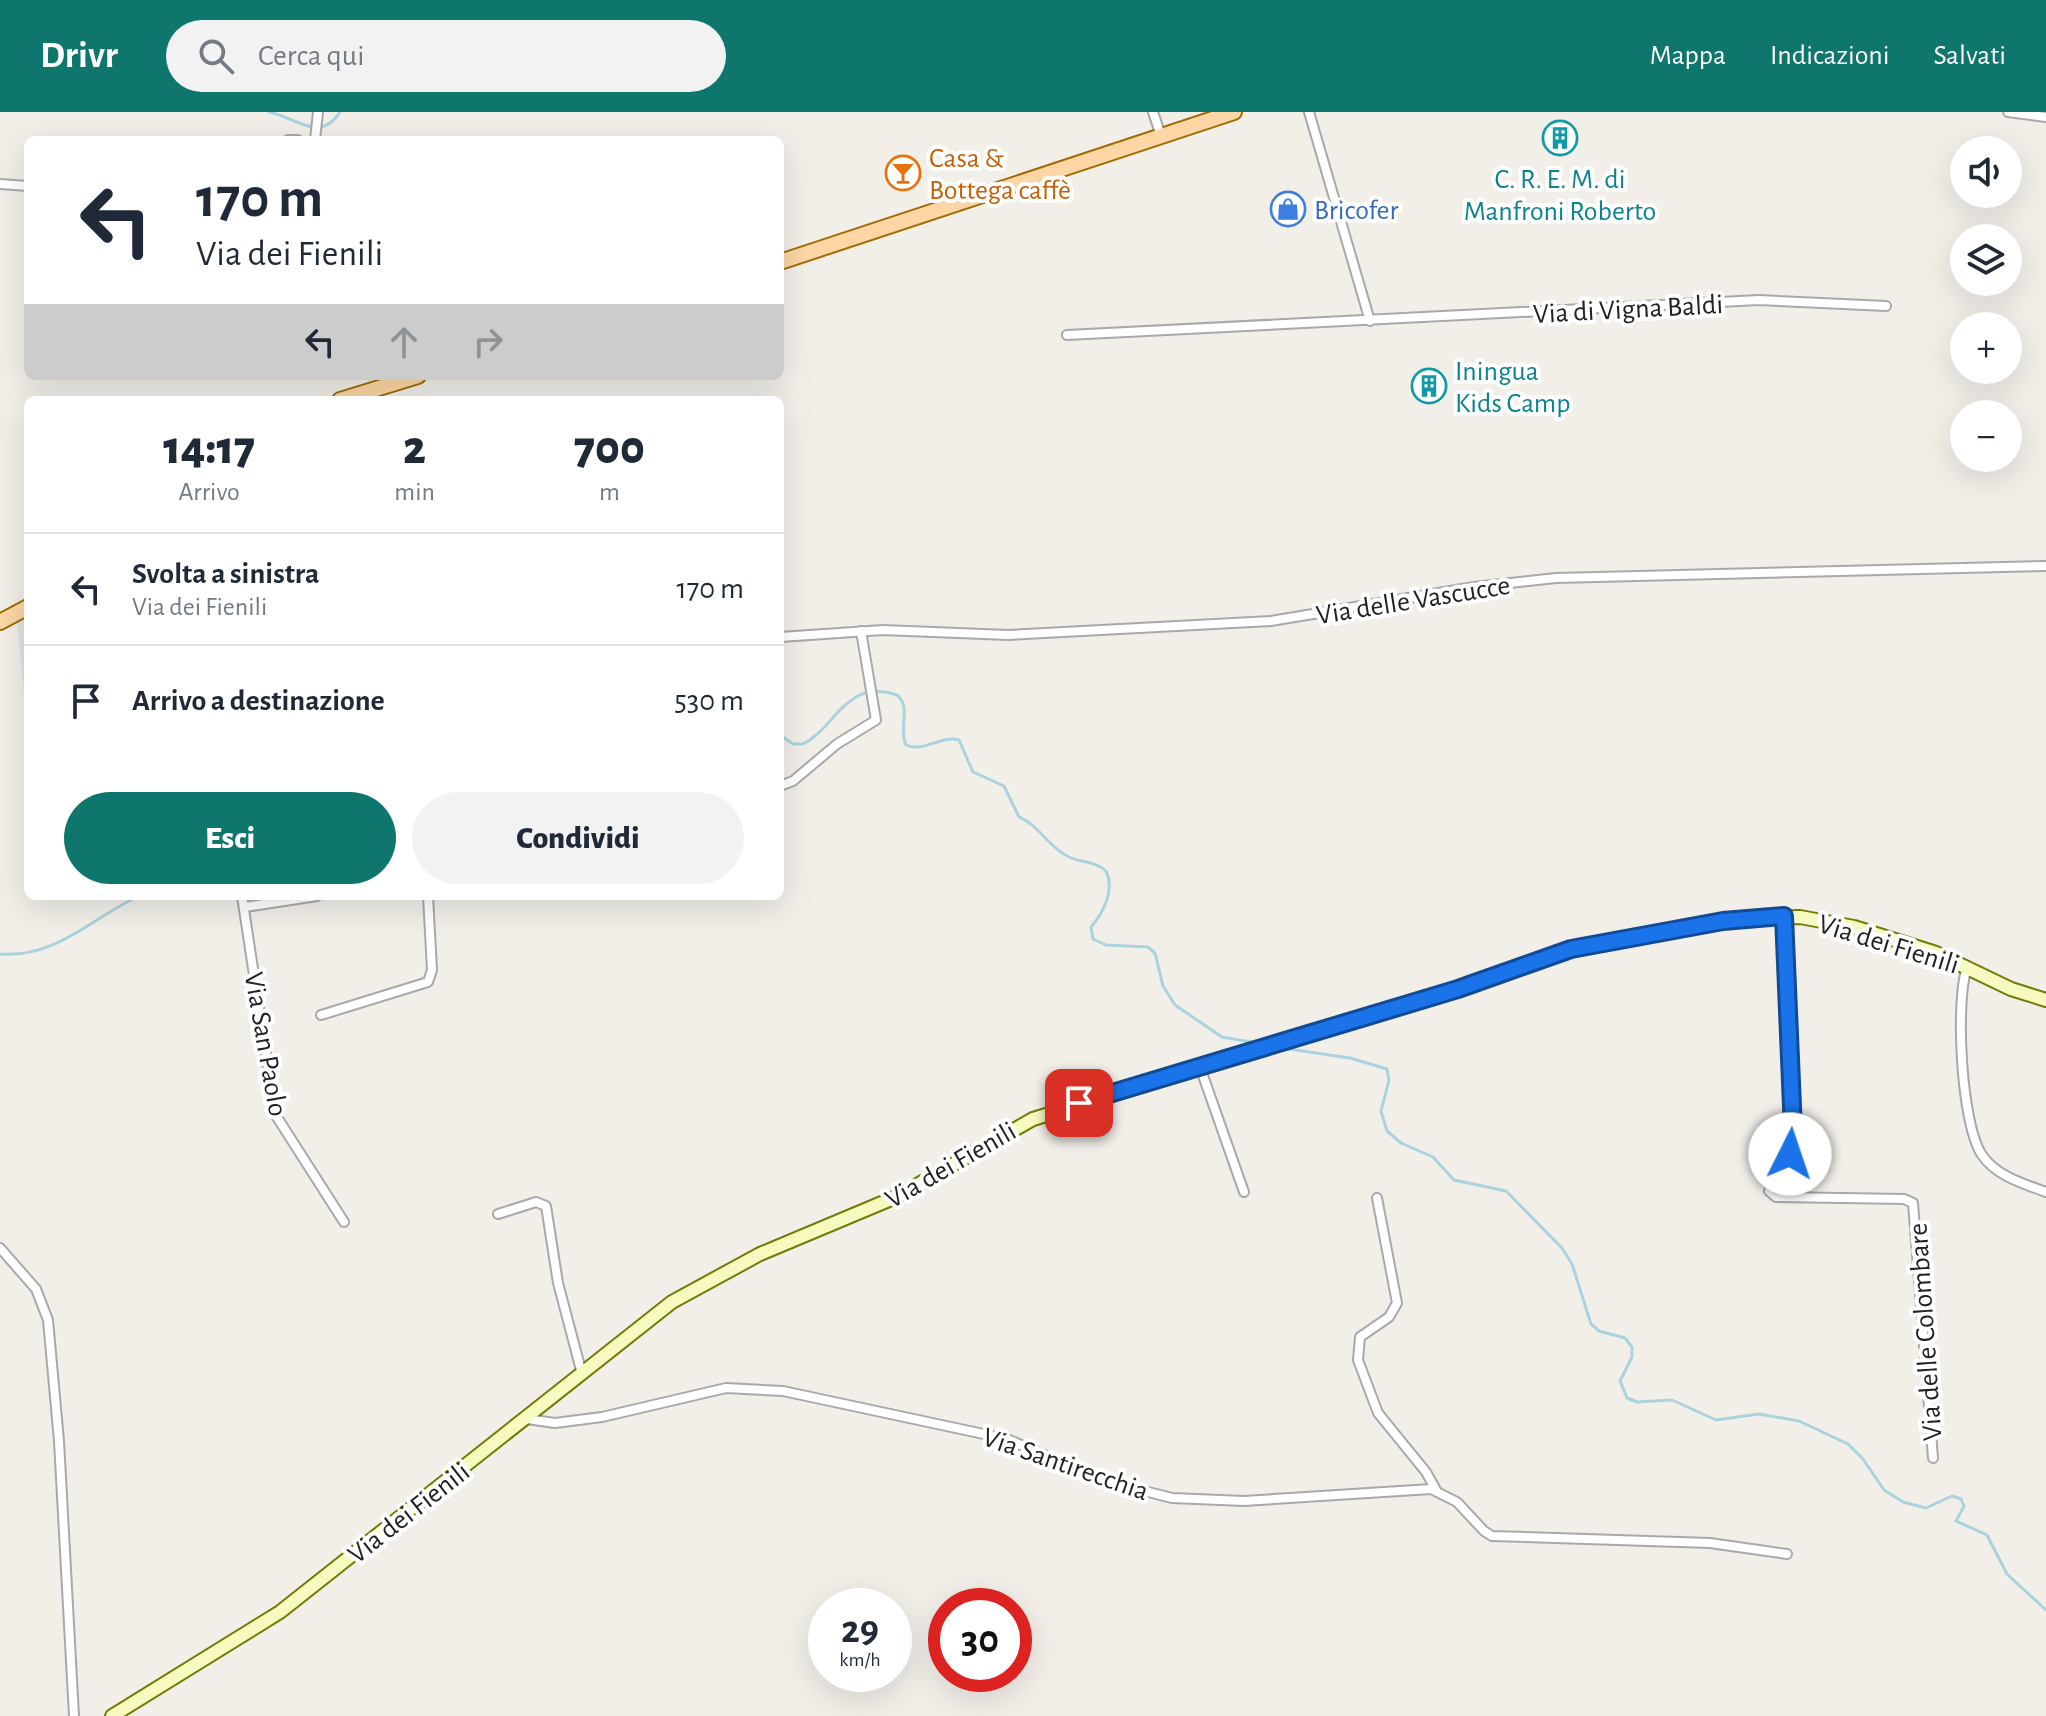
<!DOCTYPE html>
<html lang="it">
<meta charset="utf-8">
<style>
:root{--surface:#fff;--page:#f2f2f3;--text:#1f2937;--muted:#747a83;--line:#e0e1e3;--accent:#0f766e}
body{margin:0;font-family:"Alegreya Sans",sans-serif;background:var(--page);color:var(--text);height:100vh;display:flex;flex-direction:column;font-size:30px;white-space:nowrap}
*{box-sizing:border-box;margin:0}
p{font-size:26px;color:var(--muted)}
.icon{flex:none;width:44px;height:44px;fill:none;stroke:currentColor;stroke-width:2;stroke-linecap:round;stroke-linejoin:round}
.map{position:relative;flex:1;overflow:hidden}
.panel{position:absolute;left:24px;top:284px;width:760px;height:504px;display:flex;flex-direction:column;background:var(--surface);border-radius:12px;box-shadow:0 8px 32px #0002}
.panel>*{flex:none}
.guide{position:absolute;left:24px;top:24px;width:760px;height:244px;border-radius:12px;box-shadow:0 8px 32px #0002;background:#fff;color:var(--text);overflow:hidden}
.buttons{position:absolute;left:1950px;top:24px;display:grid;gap:16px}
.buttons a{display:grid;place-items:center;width:72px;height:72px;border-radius:50%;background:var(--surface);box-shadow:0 8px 32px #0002;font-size:40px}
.speed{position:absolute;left:808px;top:1476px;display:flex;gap:16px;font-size:40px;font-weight:700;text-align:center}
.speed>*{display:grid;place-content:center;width:104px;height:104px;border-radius:50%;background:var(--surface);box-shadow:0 8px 32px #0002;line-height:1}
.speed small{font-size:20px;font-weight:400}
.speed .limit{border:12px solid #d22;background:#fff;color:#111}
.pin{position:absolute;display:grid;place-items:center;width:68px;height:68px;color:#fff;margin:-34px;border-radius:16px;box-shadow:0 4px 12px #0006}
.me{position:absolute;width:88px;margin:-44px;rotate:4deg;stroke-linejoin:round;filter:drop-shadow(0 0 6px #0008)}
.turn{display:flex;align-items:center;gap:28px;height:168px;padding:0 40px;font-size:36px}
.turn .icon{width:104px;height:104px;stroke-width:2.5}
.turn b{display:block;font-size:56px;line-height:68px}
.lanes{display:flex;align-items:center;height:76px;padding:0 40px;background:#0003;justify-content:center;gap:40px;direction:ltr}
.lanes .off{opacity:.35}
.eta{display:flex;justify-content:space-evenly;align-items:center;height:136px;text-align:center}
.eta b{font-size:48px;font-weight:800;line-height:56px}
.primary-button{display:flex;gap:16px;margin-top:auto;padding:16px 40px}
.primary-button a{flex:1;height:92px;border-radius:48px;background:var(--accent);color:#fff;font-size:32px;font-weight:800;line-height:92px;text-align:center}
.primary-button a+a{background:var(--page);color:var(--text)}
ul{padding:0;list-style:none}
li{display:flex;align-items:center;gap:24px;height:112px;padding:0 40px;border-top:2px solid var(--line)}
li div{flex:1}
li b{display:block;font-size:30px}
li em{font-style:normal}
header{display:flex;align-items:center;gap:48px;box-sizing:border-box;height:112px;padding:0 40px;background:var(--accent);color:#fff}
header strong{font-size:38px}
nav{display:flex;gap:44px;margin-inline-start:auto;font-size:28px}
.search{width:560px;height:72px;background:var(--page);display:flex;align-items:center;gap:20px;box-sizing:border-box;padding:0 28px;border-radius:44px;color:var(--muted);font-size:30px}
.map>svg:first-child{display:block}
.parking{fill:#e2e2e2}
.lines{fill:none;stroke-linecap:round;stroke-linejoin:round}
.stream{stroke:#aad3df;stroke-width:3}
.street-casing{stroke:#a9a9a9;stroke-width:12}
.secondary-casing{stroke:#707d05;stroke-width:16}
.primary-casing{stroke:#a06b00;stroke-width:18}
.street{stroke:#fff;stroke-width:8}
.secondary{stroke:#f7fabf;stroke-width:12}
.primary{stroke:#fcd6a4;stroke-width:14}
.route-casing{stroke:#114b97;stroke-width:20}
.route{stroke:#1a73e8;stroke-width:14}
.labels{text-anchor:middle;stroke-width:8;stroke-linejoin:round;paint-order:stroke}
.food-label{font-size:28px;fill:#c56008;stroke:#fff;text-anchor:start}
.culture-label{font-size:28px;fill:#0d838f;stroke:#fff}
.shop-label{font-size:28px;fill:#366cbe;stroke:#fff;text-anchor:start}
.street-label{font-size:28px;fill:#222;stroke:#fff}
</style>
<header>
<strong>Drivr</strong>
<div class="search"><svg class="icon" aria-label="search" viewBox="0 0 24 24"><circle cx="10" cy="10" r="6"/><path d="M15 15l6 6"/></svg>Cerca qui</div>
<nav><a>Mappa</a><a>Indicazioni</a><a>Salvati</a></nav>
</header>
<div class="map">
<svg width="2046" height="1604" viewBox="0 0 2046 1604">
<rect width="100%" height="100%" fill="#f2efe9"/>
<polygon class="parking" points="28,504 28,614 27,614 17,509"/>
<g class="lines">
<g class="stream">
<path d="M269,0c26,5 51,32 71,0"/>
<path d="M780,623l13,9h10c33,-16 42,-66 94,-49 15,12 1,33 9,50 18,8 34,-10 53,-5l14,32 31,14 15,31c20,8 29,30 50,40 13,6 26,4 37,14 9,18 -2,41 -15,56l2,12 13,6 42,2 7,6 8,33 12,19 47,32 41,7"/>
<path d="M0,842c57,4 91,-36 139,-58"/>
<polyline points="1282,936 1350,946 1387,957 1389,968 1381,999 1387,1019 1401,1031 1433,1045 1454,1068 1506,1079 1562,1136 1572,1152 1591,1212 1599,1219 1625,1226 1632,1235 1632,1245 1620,1269 1627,1286 1637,1290 1672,1288 1716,1308 1759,1302 1799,1309 1848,1332 1863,1347 1884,1378 1903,1390 1926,1396 1952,1384 1961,1387 1964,1394 1956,1409 1987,1423 2007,1462 2046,1498"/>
</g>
<g class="street-casing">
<g id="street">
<polyline points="1153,0 1161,24"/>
<polyline points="1309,0 1370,209"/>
<polyline points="2008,0 2046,5"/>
<polyline points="288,28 298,28"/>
<polyline points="315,28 318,0"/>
<polyline points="0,72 28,74"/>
<polyline points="1067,223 1759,188 1886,194"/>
<polyline points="780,525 883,518 1008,523 1271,509 1474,475 1556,466 2046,454"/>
<polyline points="780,674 793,669 837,632 876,608 861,519"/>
<polyline points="242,784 275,1002 344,1110"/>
<polyline points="245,795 317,784"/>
<polyline points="1784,804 1793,1022 1790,1042 1769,1079 1776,1085 1904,1087 1913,1091 1933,1346"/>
<path d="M1967,855c-12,35 -6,157 15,188 14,21 42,29 64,37"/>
<polyline points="321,903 428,870 432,858 428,784"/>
<polyline points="1200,955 1244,1080"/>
<polyline points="1377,1086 1397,1191 1389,1205 1360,1225 1358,1248 1378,1301 1426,1360 1436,1378"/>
<polyline points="498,1102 536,1090 546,1094 558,1171 582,1262"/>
<polyline points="0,1136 36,1177 48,1208 59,1329 74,1604"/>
<polyline points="527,1307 555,1311 602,1305 726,1276 783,1279 1007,1327 1105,1369 1172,1386 1244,1389 1431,1377 1457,1390 1484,1419 1492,1424 1710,1431 1787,1442"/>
</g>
</g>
<g class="secondary-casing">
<polyline id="secondary" points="112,1604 280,1500 672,1190 760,1142 896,1085 1033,1007 1458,877 1562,840 1747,806 1800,805 1854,815 1936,841 2011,877 2046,888"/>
</g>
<g class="primary-casing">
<g id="primary">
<polyline points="780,150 1234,0"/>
<polyline points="340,288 418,264"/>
<polyline points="0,510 28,495"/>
</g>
</g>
<use href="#street" class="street"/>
<use href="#secondary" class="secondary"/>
<use href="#primary" class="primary"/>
</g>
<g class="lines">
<g class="route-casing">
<polyline id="route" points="1079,991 1458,877 1571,837 1723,809 1784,804 1793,1018 1790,1042"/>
</g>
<use href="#route" class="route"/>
</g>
<defs>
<g id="building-ring" transform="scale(1.8)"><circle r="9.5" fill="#fff" stroke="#0f9aa8" stroke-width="1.5"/><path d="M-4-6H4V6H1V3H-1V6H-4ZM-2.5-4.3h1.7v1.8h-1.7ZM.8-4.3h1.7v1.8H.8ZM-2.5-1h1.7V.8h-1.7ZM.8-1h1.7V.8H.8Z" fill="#0f9aa8"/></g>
<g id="bar-ring" transform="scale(1.8)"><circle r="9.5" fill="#fff" stroke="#e8710a" stroke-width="1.5"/><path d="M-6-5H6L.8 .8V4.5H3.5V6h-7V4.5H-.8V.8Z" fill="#e8710a"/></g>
<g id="shop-ring" transform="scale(1.8)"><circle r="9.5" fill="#fff" stroke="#3f7fe0" stroke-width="1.5"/><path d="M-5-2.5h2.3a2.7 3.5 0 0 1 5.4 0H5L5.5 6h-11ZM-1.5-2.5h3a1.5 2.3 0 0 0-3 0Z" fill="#3f7fe0"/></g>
</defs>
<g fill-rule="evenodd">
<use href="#building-ring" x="1560" y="26"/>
<use href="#bar-ring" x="903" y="61"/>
<use href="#shop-ring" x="1288" y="97"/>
<use href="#building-ring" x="1429" y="274"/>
</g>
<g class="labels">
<g class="food-label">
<text x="929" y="55">Casa &amp;<tspan x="929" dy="32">Bottega caffè</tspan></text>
</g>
<g class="culture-label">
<text x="1560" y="76">C. R. E. M. di<tspan x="1560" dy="32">Manfroni Roberto</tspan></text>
<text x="1455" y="268" text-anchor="start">Iningua<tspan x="1455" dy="32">Kids Camp</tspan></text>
</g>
<g class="shop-label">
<text x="1314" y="107">Bricofer</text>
</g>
<g class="street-label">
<text transform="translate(1628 196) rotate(-3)" y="10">Via di Vigna Baldi</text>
<text transform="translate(1413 487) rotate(-9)" y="10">Via delle Vascucce</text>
<text transform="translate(1889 831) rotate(17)" y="10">Via dei Fienili</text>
<text transform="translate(267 932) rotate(80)" y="10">Via San Paolo</text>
<text transform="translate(950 1052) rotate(-30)" y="10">Via dei Fienili</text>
<text transform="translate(1924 1220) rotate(-94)" y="10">Via delle Colombare</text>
<text transform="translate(1066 1351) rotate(19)" y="10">Via Santirecchia</text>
<text transform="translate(408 1400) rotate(-38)" y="10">Via dei Fienili</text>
</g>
</g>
</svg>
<div class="buttons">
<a><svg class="icon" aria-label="sound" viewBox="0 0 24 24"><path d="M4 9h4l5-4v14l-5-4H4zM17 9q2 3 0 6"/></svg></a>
<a><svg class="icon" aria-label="layers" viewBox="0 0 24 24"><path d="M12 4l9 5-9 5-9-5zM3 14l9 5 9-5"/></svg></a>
<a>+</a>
<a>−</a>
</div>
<div class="speed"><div>29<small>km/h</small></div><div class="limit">30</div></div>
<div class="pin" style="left:1079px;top:991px;background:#d93025"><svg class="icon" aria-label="arrive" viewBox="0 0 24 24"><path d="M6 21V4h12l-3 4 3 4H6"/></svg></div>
<svg class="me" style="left:1790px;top:1042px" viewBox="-20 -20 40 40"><circle r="19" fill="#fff"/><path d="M0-13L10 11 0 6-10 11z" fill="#1a73e8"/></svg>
<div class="guide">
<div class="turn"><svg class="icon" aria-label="left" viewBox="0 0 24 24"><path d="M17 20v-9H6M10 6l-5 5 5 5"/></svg><div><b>170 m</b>Via dei Fienili</div></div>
<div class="lanes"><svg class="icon" aria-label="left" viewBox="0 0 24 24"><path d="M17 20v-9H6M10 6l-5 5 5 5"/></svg><svg class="icon off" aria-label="ahead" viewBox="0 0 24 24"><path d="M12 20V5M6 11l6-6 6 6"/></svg><svg class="icon off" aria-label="right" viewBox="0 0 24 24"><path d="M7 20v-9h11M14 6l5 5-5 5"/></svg></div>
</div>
<section class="panel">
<div class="eta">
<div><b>14:17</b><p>Arrivo</p></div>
<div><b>2</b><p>min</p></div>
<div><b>700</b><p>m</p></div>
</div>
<ul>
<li><svg class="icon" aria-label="left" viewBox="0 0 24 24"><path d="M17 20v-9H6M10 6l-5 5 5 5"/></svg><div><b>Svolta a sinistra</b><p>Via dei Fienili</p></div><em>170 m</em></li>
<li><svg class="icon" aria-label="arrive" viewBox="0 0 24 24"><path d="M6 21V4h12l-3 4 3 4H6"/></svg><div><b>Arrivo a destinazione</b></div><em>530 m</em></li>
</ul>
<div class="primary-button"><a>Esci</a><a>Condividi</a></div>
</section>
</div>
